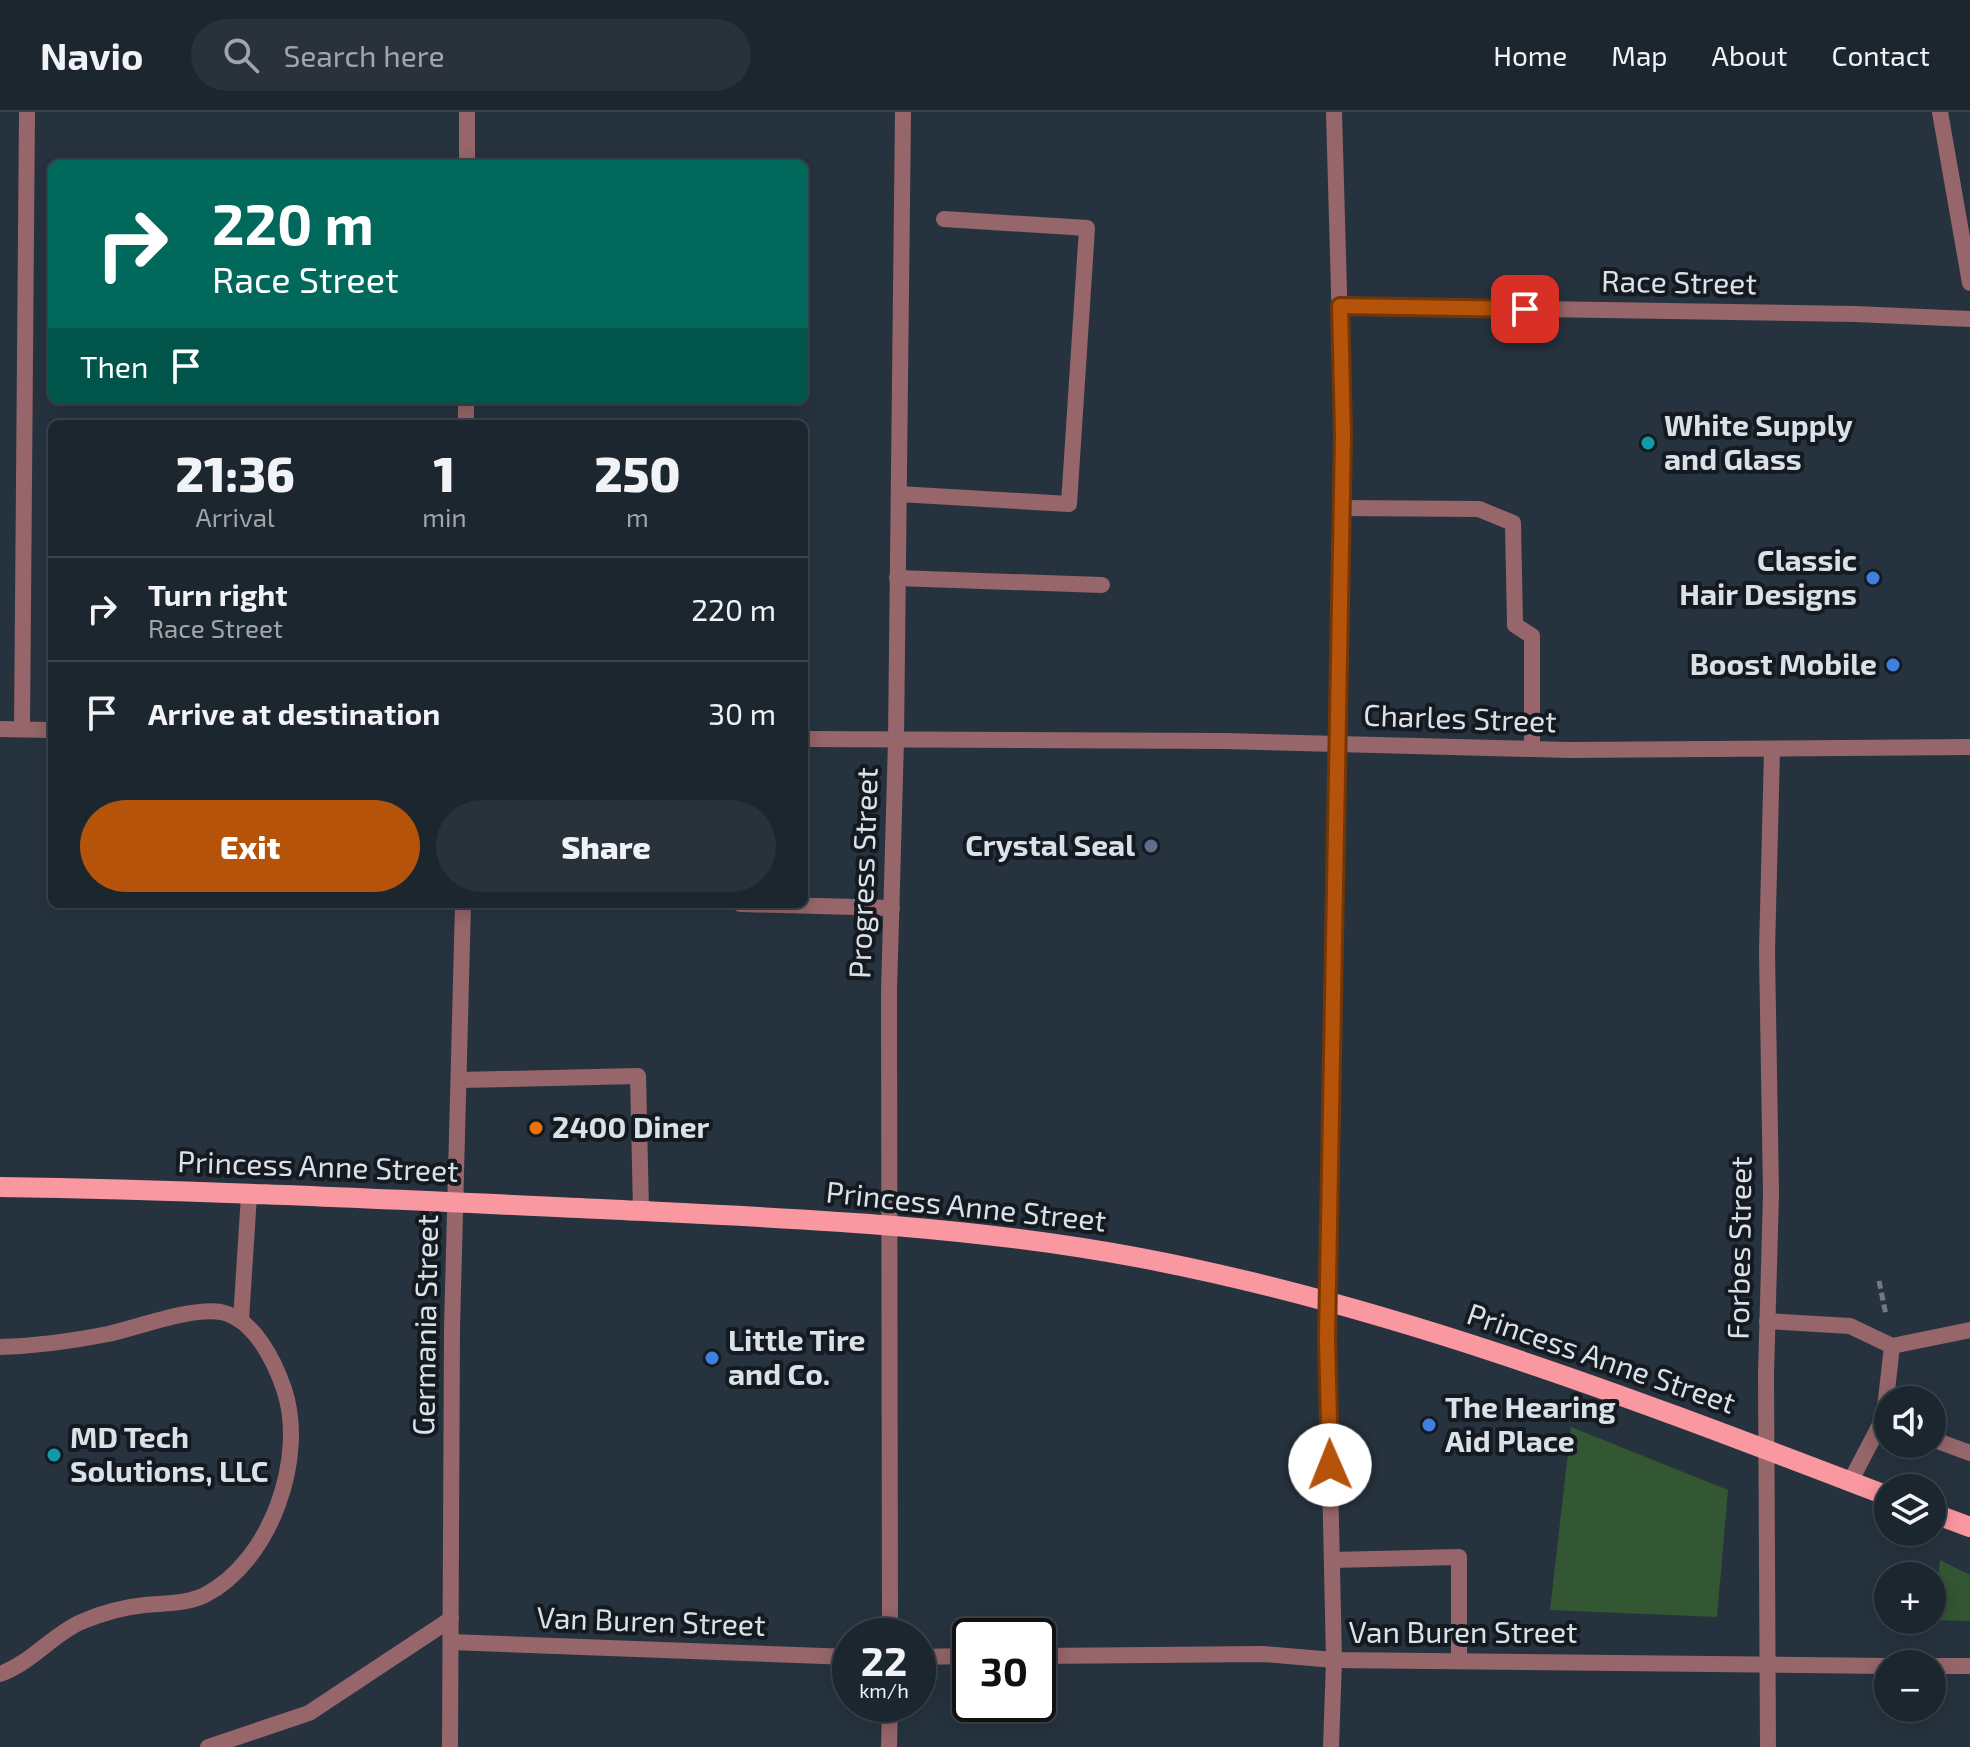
<!DOCTYPE html>
<meta charset="utf-8">
<style>
:root{--surface:#1c262f;--page:#29323b;--text:#f1f3f6;--muted:#a0a5aa;--line:#3a434b;--accent:#b45309}
body{margin:0;font-family:"Exo 2",sans-serif;background:var(--page);color:var(--text);height:100vh;display:flex;flex-direction:column;font-size:30px;white-space:nowrap}
*{box-sizing:border-box;margin:0}
p{font-size:26px;color:var(--muted)}
.icon{flex:none;width:44px;height:44px;fill:none;stroke:currentColor;stroke-width:2;stroke-linecap:round;stroke-linejoin:round}
.map{position:relative;flex:1;overflow:hidden}
.panel{position:absolute;left:48px;top:308px;width:760px;height:488px;display:flex;flex-direction:column;background:var(--surface);border-radius:12px;box-shadow:0 4px 20px #0003,0 0 0 2px var(--line)}
.panel>*{flex:none}
.hud{position:absolute;left:48px;top:48px;width:760px;height:244px;border-radius:12px;box-shadow:0 4px 20px #0003,0 0 0 2px var(--line);background:#00695c;color:#fff;overflow:hidden}
.fabs{position:absolute;left:1874px;top:1274px;display:grid;gap:16px}
.fabs a{display:grid;place-items:center;width:72px;height:72px;border-radius:50%;background:var(--surface);box-shadow:0 4px 20px #0003,0 0 0 2px var(--line);font-size:40px}
.speed{position:absolute;left:832px;top:1506px;display:flex;gap:16px;font-size:40px;font-weight:700;text-align:center}
.speed>*{display:grid;place-content:center;width:104px;height:104px;border-radius:50%;background:var(--surface);box-shadow:0 4px 20px #0003,0 0 0 2px var(--line);line-height:1}
.speed small{font-size:20px;font-weight:400}
.speed .limit{border:4px solid #111;border-radius:12px;background:#fff;color:#111}
.pin{position:absolute;display:grid;place-items:center;width:68px;height:68px;color:#fff;margin:-34px;border-radius:16px;box-shadow:0 4px 12px #0006}
.me{position:absolute;width:88px;margin:-44px;rotate:359deg;stroke-linejoin:round;filter:drop-shadow(0 0 6px #0008)}
.turn{display:flex;align-items:center;gap:28px;height:168px;padding:0 32px;font-size:36px}
.turn .icon{width:104px;height:104px;stroke-width:2.5}
.turn b{display:block;font-size:56px;line-height:68px}
.then{display:flex;align-items:center;height:76px;padding:0 32px;background:#0003;gap:16px;font-size:30px}
.eta{display:flex;justify-content:space-evenly;align-items:center;height:136px;text-align:center}
.eta b{font-size:48px;font-weight:800;line-height:56px}
.action{display:flex;gap:16px;margin-top:auto;padding:16px 32px}
.action a{flex:1;height:92px;border-radius:48px;background:var(--accent);color:#fff;font-size:32px;font-weight:800;line-height:92px;text-align:center}
.action a+a{background:var(--page);color:var(--text)}
ul{padding:0;list-style:none}
li{display:flex;align-items:center;gap:24px;height:104px;padding:0 32px;border-top:2px solid var(--line)}
li div{flex:1}
li b{display:block;font-size:30px}
li em{font-style:normal}
header{display:flex;align-items:center;gap:48px;box-sizing:border-box;height:112px;padding:0 40px;background:var(--surface);border-bottom:2px solid var(--line)}
header strong{font-size:38px}
nav{display:flex;gap:44px;margin-inline-start:auto;font-size:28px}
.search{width:560px;height:72px;background:var(--page);display:flex;align-items:center;gap:20px;box-sizing:border-box;padding:0 28px;border-radius:44px;color:var(--muted);font-size:30px}
.map>svg:first-child{display:block}
.green{fill:#345733}
.lines{fill:none;stroke-linecap:round;stroke-linejoin:round}
.path{stroke:#6f7a85;stroke-width:5;stroke-dasharray:8 4;stroke-linecap:butt}
.lane{stroke:#96666a;stroke-width:16}
.street{stroke:#96666a;stroke-width:16}
.primary{stroke:#fa98a1;stroke-width:20}
.route-casing{stroke:#753606;stroke-width:20}
.route{stroke:#b45309;stroke-width:14}
.culture-dot{fill:#0f9aa8;stroke:#141a20;stroke-width:3}
.shop-dot{fill:#3f7fe0;stroke:#141a20;stroke-width:3}
.service-dot{fill:#5c6f8a;stroke:#141a20;stroke-width:3}
.food-dot{fill:#e8710a;stroke:#141a20;stroke-width:3}
.labels{text-anchor:middle;stroke-width:8;stroke-linejoin:round;paint-order:stroke}
.street-label{font-size:30px;fill:#d9e1e9;stroke:#141a20}
.poi-label{font-size:30px;font-weight:bold;fill:#d9e1e9;stroke:#141a20;text-anchor:start}
</style>
<header>
<strong>Navio</strong>
<div class="search"><svg class="icon" aria-label="search" viewBox="0 0 24 24"><circle cx="10" cy="10" r="6"/><path d="M15 15l6 6"/></svg>Search here</div>
<nav><a>Home</a><a>Map</a><a>About</a><a>Contact</a></nav>
</header>
<div class="map">
<svg width="1970" height="1635" viewBox="0 0 1970 1635">
<rect width="100%" height="100%" fill="#26333f"/>
<g class="green">
<polygon points="1571,1315 1728,1378 1717,1505 1550,1498"/>
<polygon points="1940,1448 1970,1463 1970,1509 1933,1508"/>
</g>
<g class="lines">
<polyline class="path" points="1879,1169 1886,1203"/>
<g class="lane">
<polyline points="899,382 1069,392 1087,116 944,107"/>
<polyline points="1342,396 1479,397 1513,411 1515,513 1532,524 1532,637"/>
<polyline points="897,466 1102,473"/>
<polyline points="740,792 892,796"/>
<polyline points="460,968 638,964 641,1099"/>
<polyline points="241,1208 249,1083"/>
<polyline points="1767,1209 1850,1214 1892,1234 1970,1218"/>
<path d="M0,1235c36,-1 73,-6 108,-13 31,-7 84,-27 113,-22 33,7 53,48 63,77 23,68 -13,172 -79,206 -19,9 -39,8 -60,10 -22,2 -43,8 -64,17 -29,13 -50,41 -81,52"/>
<polyline points="1932,1327 1970,1341"/>
<polyline points="1850,1370 1884,1305 1892,1234"/>
<polyline points="1332,1448 1459,1445 1459,1549"/>
<polyline points="208,1635 309,1601 451,1507"/>
</g>
<g class="street">
<polyline points="1940,0 1970,171"/>
<polyline points="467,52 467,0"/>
<polyline points="1340,194 1855,202 1970,207"/>
<polyline points="466,312 466,288"/>
<polyline points="0,617 52,618"/>
<polyline points="22,617 27,0"/>
<polyline points="804,627 1225,629 1569,638 1970,635"/>
<polyline points="890,1524 889,880 896,628 903,0"/>
<polyline points="451,1530 850,1545"/>
<polyline points="1038,1544 1263,1542 1334,1548 1888,1554"/>
<polyline points="918,1545 970,1544"/>
<polyline points="1932,1554 1970,1554"/>
<polyline points="450,1635 452,1216 463,792"/>
<polyline points="889,1635 890,1592"/>
<polyline points="1331,1635 1334,1548 1327,1226 1343,323 1334,0"/>
<polyline points="1768,1635 1766,1262 1771,1082 1767,839 1772,639"/>
</g>
<g class="primary">
<path d="M0,1075c200,3 401,13 601,22 181,9 361,15 540,49 258,49 503,145 747,238"/>
<polyline points="1932,1401 1970,1415"/>
</g>
</g>
<g class="lines">
<g class="route-casing">
<polyline id="route" points="1330,1353 1327,1226 1343,323 1340,194 1525,197"/>
</g>
<use href="#route" class="route"/>
</g>
<g class="culture-dot">
<circle cx="1648" cy="331" r="8"/>
<circle cx="54" cy="1343" r="8"/>
</g>
<g class="shop-dot">
<circle cx="1873" cy="466" r="8"/>
<circle cx="1893" cy="553" r="8"/>
<circle cx="712" cy="1246" r="8"/>
<circle cx="1429" cy="1313" r="8"/>
</g>
<circle class="service-dot" cx="1151" cy="734" r="8"/>
<circle class="food-dot" cx="536" cy="1016" r="8"/>
<g class="labels">
<g class="street-label">
<text transform="translate(1679 171) rotate(1)" y="10">Race Street</text>
<text transform="translate(1460 607) rotate(2)" y="10">Charles Street</text>
<text transform="translate(864 761) rotate(-88)" y="10">Progress Street</text>
<text transform="translate(318 1055) rotate(2)" y="10">Princess Anne Street</text>
<text transform="translate(966 1095) rotate(6)" y="10">Princess Anne Street</text>
<text transform="translate(1740 1136) rotate(-89)" y="10">Forbes Street</text>
<text transform="translate(426 1213) rotate(-89)" y="10">Germania Street</text>
<text transform="translate(1601 1247) rotate(19)" y="10">Princess Anne Street</text>
<text transform="translate(651 1510) rotate(2)" y="10">Van Buren Street</text>
<text x="1463" y="1531">Van Buren Street</text>
</g>
<g class="poi-label">
<text x="1664" y="324">White Supply<tspan x="1664" dy="34">and Glass</tspan></text>
<text x="1857" y="459" text-anchor="end">Classic<tspan x="1857" dy="34">Hair Designs</tspan></text>
<text x="1877" y="563" text-anchor="end">Boost Mobile</text>
<text x="1135" y="744" text-anchor="end">Crystal Seal</text>
<text x="552" y="1026">2400 Diner</text>
<text x="728" y="1239">Little Tire<tspan x="728" dy="34">and Co.</tspan></text>
<text x="1445" y="1306">The Hearing<tspan x="1445" dy="34">Aid Place</tspan></text>
<text x="70" y="1336">MD Tech<tspan x="70" dy="34">Solutions, LLC</tspan></text>
</g>
</g>
</svg>
<div class="fabs">
<a><svg class="icon" aria-label="sound" viewBox="0 0 24 24"><path d="M4 9h4l5-4v14l-5-4H4zM17 9q2 3 0 6"/></svg></a>
<a><svg class="icon" aria-label="layers" viewBox="0 0 24 24"><path d="M12 4l9 5-9 5-9-5zM3 14l9 5 9-5"/></svg></a>
<a>+</a>
<a>−</a>
</div>
<div class="speed"><div>22<small>km/h</small></div><div class="limit">30</div></div>
<div class="pin" style="left:1525px;top:197px;background:#d93025"><svg class="icon" aria-label="arrive" viewBox="0 0 24 24"><path d="M6 21V4h12l-3 4 3 4H6"/></svg></div>
<svg class="me" style="left:1330px;top:1353px" viewBox="-20 -20 40 40"><circle r="19" fill="#fff"/><path d="M0-13L10 11 0 6-10 11z" fill="#b45309"/></svg>
<div class="hud">
<div class="turn"><svg class="icon" aria-label="right" viewBox="0 0 24 24"><path d="M7 20v-9h11M14 6l5 5-5 5"/></svg><div><b>220 m</b>Race Street</div></div>
<div class="then">Then<svg class="icon" aria-label="arrive" viewBox="0 0 24 24"><path d="M6 21V4h12l-3 4 3 4H6"/></svg></div>
</div>
<section class="panel">
<div class="eta">
<div><b>21:36</b><p>Arrival</p></div>
<div><b>1</b><p>min</p></div>
<div><b>250</b><p>m</p></div>
</div>
<ul>
<li><svg class="icon" aria-label="right" viewBox="0 0 24 24"><path d="M7 20v-9h11M14 6l5 5-5 5"/></svg><div><b>Turn right</b><p>Race Street</p></div><em>220 m</em></li>
<li><svg class="icon" aria-label="arrive" viewBox="0 0 24 24"><path d="M6 21V4h12l-3 4 3 4H6"/></svg><div><b>Arrive at destination</b></div><em>30 m</em></li>
</ul>
<div class="action"><a>Exit</a><a>Share</a></div>
</section>
</div>
